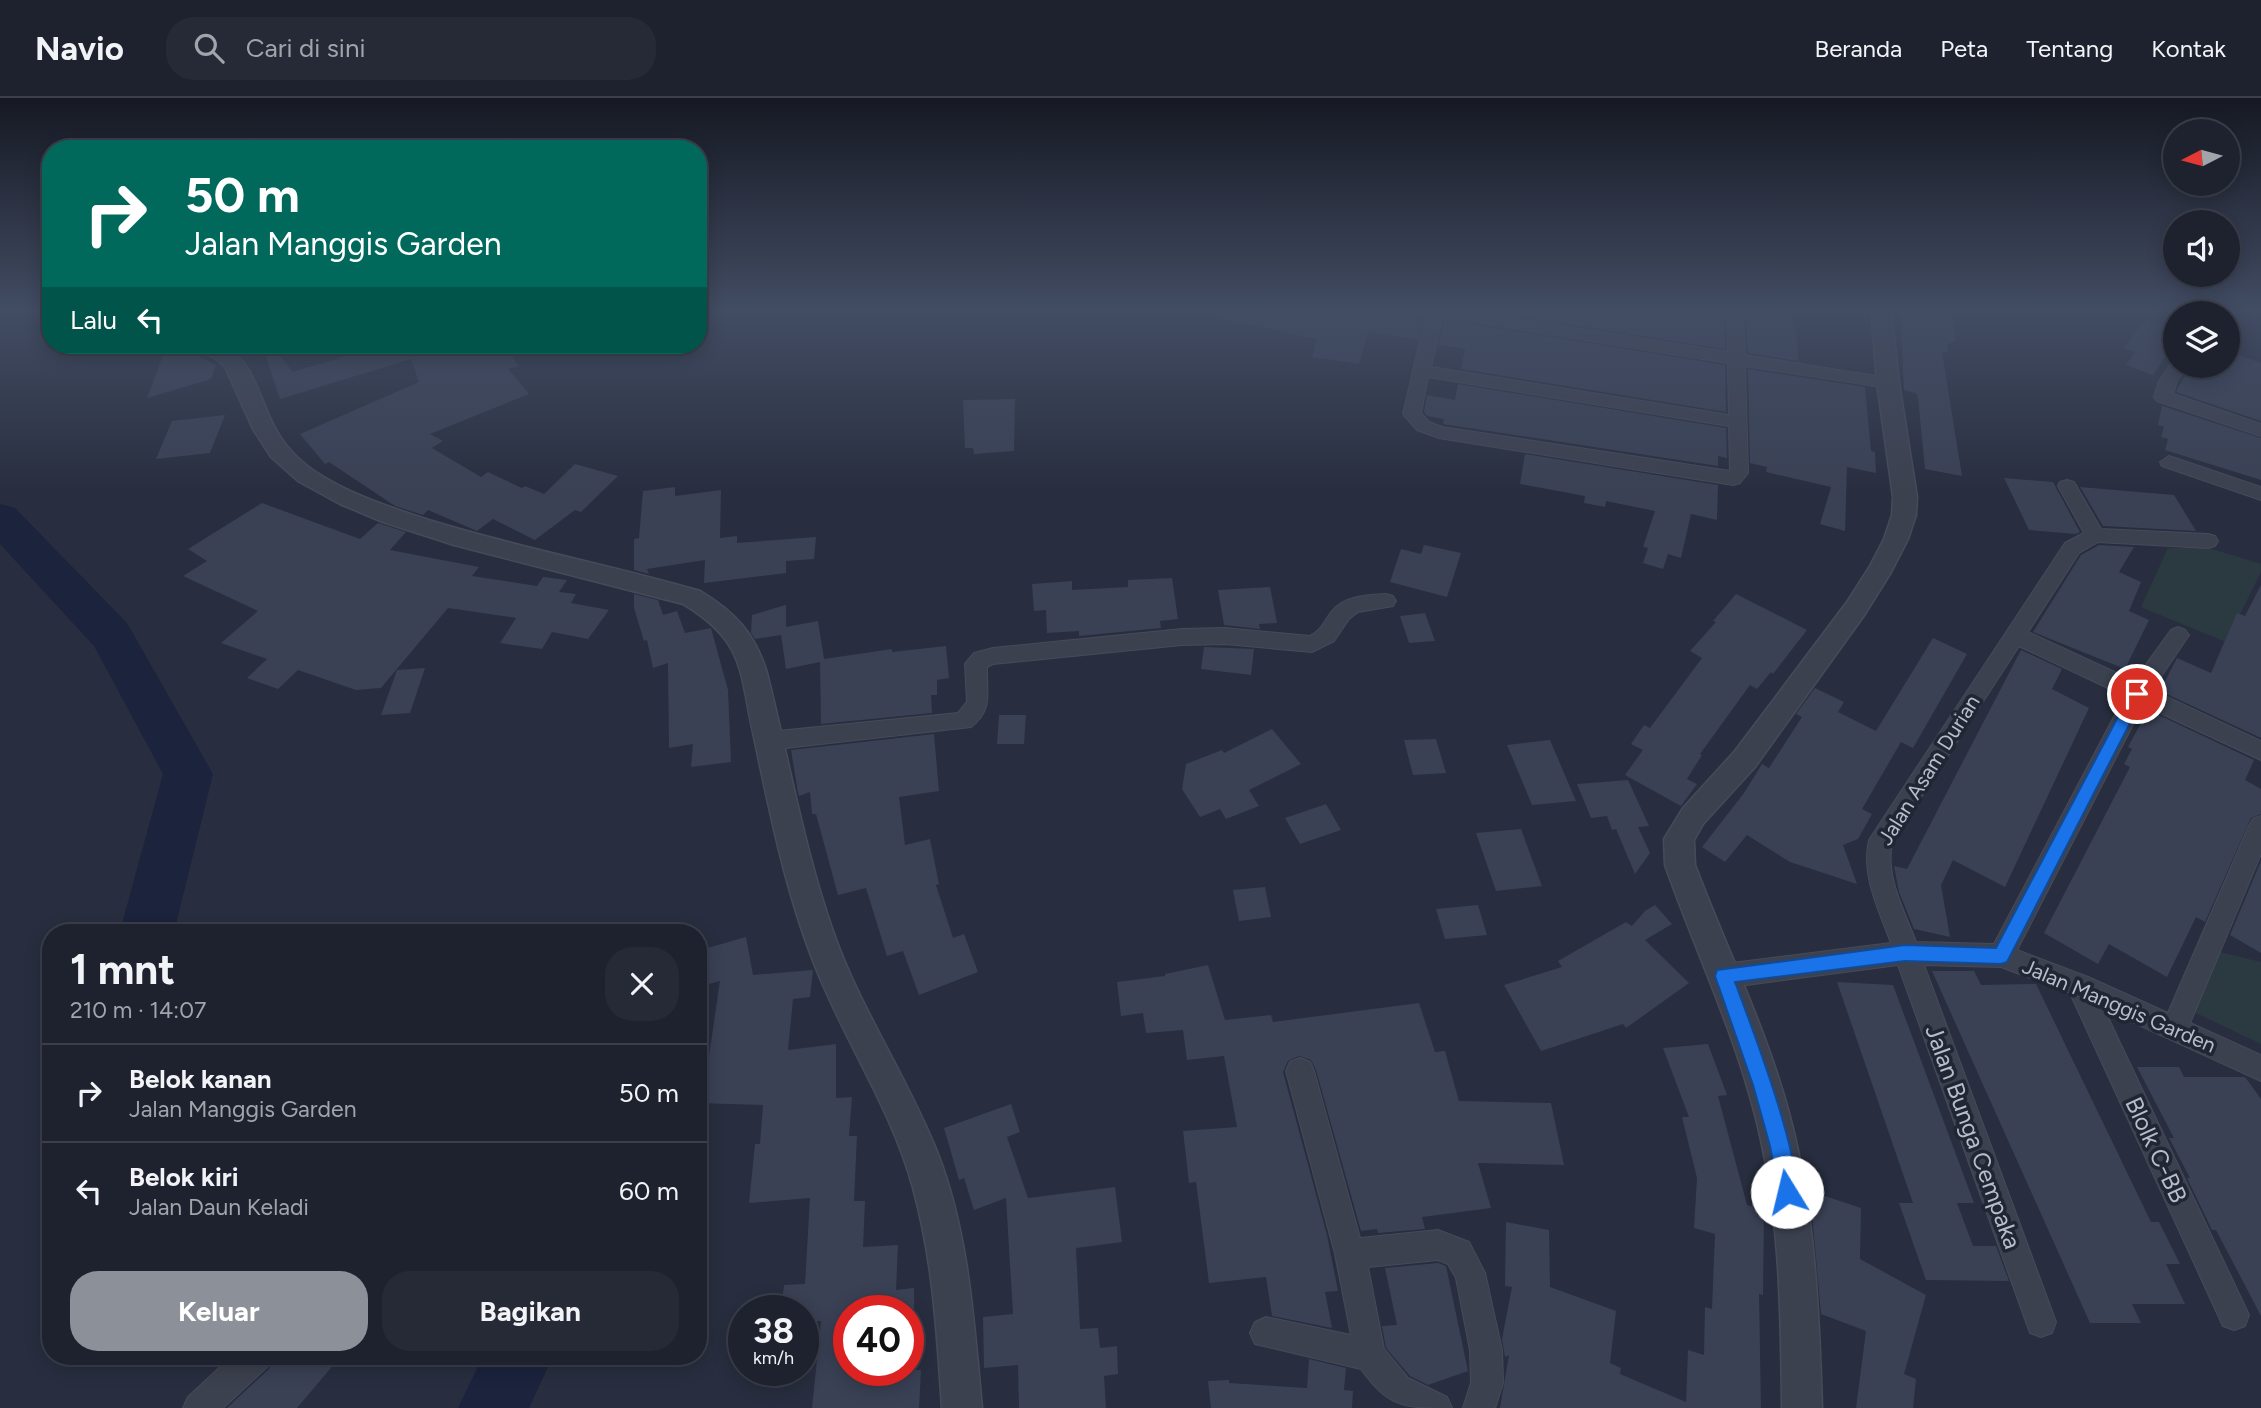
<!DOCTYPE html>
<html lang="id">
<meta charset="utf-8">
<style>
:root{--surface:#1e222f;--page:#262a37;--text:#f1f3f6;--muted:#a1a4aa;--line:#3c3f4b;--accent:#8c9099}
body{margin:0;font-family:Figtree,sans-serif;background:var(--page);color:var(--text);height:100vh;display:flex;flex-direction:column;font-size:26px;white-space:nowrap}
*{box-sizing:border-box;margin:0}
p{font-size:23px;color:var(--muted)}
.icon{flex:none;width:38px;height:38px;fill:none;stroke:currentColor;stroke-width:2;stroke-linecap:round;stroke-linejoin:round}
.map{position:relative;flex:1;overflow:hidden}
.drawer{position:absolute;left:42px;top:826px;width:665px;height:441px;display:flex;flex-direction:column;background:var(--surface);border-radius:28px;box-shadow:0 4px 18px #0003,0 0 0 2px var(--line)}
.drawer>*{flex:none}
.banner{position:absolute;left:42px;top:42px;width:665px;height:214px;border-radius:28px;box-shadow:0 4px 18px #0003,0 0 0 2px var(--line);background:#00695c;color:#fff;overflow:hidden}
.needle{width:46px;rotate:264deg}
.controls{position:absolute;left:2163px;top:21px;display:grid;gap:14px}
.controls a{display:grid;place-items:center;width:77px;height:77px;border-radius:50%;background:var(--surface);box-shadow:0 4px 18px #0003,0 0 0 2px var(--line);font-size:35px}
.speed{position:absolute;left:728px;top:1197px;display:flex;gap:14px;font-size:35px;font-weight:700;text-align:center}
.speed>*{display:grid;place-content:center;width:91px;height:91px;border-radius:50%;background:var(--surface);box-shadow:0 4px 18px #0003,0 0 0 2px var(--line);line-height:1}
.speed small{font-size:18px;font-weight:400}
.speed .limit{border:10px solid #d22;background:#fff;color:#111}
.pin{position:absolute;display:grid;place-items:center;width:60px;height:60px;color:#fff;margin:-30px;border:4px solid #fff;border-radius:50%;box-shadow:0 2px 7px #0007}
.me{position:absolute;width:77px;margin:-38px;rotate:351deg;stroke-linejoin:round;filter:drop-shadow(0 0 5px #0008)}
.turn{display:flex;align-items:center;gap:24px;height:147px;padding:0 28px;font-size:32px}
.turn .icon{width:91px;height:91px;stroke-width:2.5}
.turn b{display:block;font-size:49px;line-height:60px}
.then{display:flex;align-items:center;height:66px;padding:0 28px;background:#0003;gap:14px;font-size:26px}
.round{display:grid;place-items:center;flex:none;width:74px;height:74px;border-radius:28px;background:var(--page)}
.headline{display:flex;align-items:center;justify-content:space-between;height:119px;padding:0 28px}
h1{font-size:42px;font-weight:700;line-height:52px}
.button{display:flex;gap:14px;margin-top:auto;padding:14px 28px}
.button a{flex:1;height:80px;border-radius:28px;background:var(--accent);color:#fff;font-size:28px;font-weight:700;line-height:80px;text-align:center}
.button a+a{background:var(--page);color:var(--text)}
ul{padding:0;list-style:none}
li{display:flex;align-items:center;gap:21px;height:98px;padding:0 28px;border-top:2px solid var(--line)}
li div{flex:1}
li b{display:block;font-size:26px}
li em{font-style:normal}
header{display:flex;align-items:center;gap:42px;box-sizing:border-box;height:98px;padding:0 35px;background:var(--surface);border-bottom:2px solid var(--line)}
header strong{font-size:33px}
nav{display:flex;gap:38px;margin-inline-start:auto;font-size:24px}
.search{width:490px;height:63px;background:var(--page);display:flex;align-items:center;gap:18px;box-sizing:border-box;padding:0 24px;border-radius:28px;color:var(--muted);font-size:26px}
.map>svg:first-child{display:block}
.green{fill:#2a3a40}
.lines{fill:none;stroke-linecap:round;stroke-linejoin:round}
.river{fill:#1b233d;fill-rule:evenodd}
.building{fill:#3a4155}
.minor-casing{stroke:#464a59;stroke-width:2}
.tertiary-casing{stroke:#464a59;stroke-width:3}
.minor{fill:#3c414f;fill-rule:evenodd}
.tertiary{fill:#3c414f;fill-rule:evenodd}
.route{fill:#1a73e8;stroke:#114b97;stroke-width:2}
.labels{text-anchor:middle;stroke-width:7;stroke-linejoin:round;paint-order:stroke}
.street-label{font-size:21px;fill:#b9bcca;stroke:#212635}
.near-street-label{font-size:24px;fill:#b9bcca;stroke:#212635}
</style>
<header>
<strong>Navio</strong>
<div class="search"><svg class="icon" aria-label="search" viewBox="0 0 24 24"><circle cx="10" cy="10" r="6"/><path d="M15 15l6 6"/></svg>Cari di sini</div>
<nav><a>Beranda</a><a>Peta</a><a>Tentang</a><a>Kontak</a></nav>
</header>
<div class="map">
<svg width="2261" height="1310" viewBox="0 0 2261 1310">
<rect width="100%" height="100%" fill="#282e3f"/>
<g class="green">
<polygon points="2168,450 2209,450 2261,466 2261,474 2226,544 2141,509"/>
<polygon points="2215,853 2261,864 2261,946 2192,913"/>
</g>
<g class="lines">
<g class="river">
<polygon points="0,406 15,410 127,525 213,676 177,822 178,835 124,835 123,822 163,676 94,548 0,446"/>
<polygon points="483,1258 553,1258 529,1310 458,1310"/>
</g>
</g>
<g class="building">
<polygon points="1222,211 1368,211 1423,220 1418,242 1368,234 1359,266 1312,259 1317,241 1221,221"/>
<polygon points="1484,211 1724,211 1725,251 1484,213"/>
<polygon points="1746,211 1791,211 1797,239 1798,263 1748,255"/>
<polygon points="1900,211 1953,216 1956,243 1947,246 1948,255 1942,254 1962,378 1925,371 1918,300 1916,295 1904,292"/>
<polygon points="2145,221 2175,232 2175,244 2153,277 2126,267 2135,254 2124,250"/>
<polygon points="1444,222 1725,267 1726,314 1461,271 1465,251 1439,247"/>
<polygon points="176,247 216,267 211,281 147,300 165,252"/>
<polygon points="262,247 272,247 293,274 362,253 359,247 506,247 518,268 508,271 529,296 430,336 443,343 432,350 481,379 488,374 522,390 525,388 544,396 575,366 618,378 581,414 575,412 535,442 493,421 477,433 428,412 423,417 395,408 329,364 325,366 300,336 419,284 411,261 280,301"/>
<polygon points="2228,253 2261,265 2261,323 2176,294 2190,268 2228,268"/>
<polygon points="1748,271 1865,289 1871,353 1875,354 1876,375 1847,369 1845,433 1820,426 1831,389 1766,374 1767,369 1750,365"/>
<polygon points="1458,286 1726,330 1727,360 1718,358 1718,368 1443,326 1444,321 1427,318 1424,314 1427,297 1455,302"/>
<polygon points="1015,301 1014,353 974,356 973,350 965,350 963,302"/>
<polygon points="2162,308 2261,340 2261,382 2165,352 2168,341 2161,339 2164,329 2158,327"/>
<polygon points="225,317 210,355 156,361 172,323"/>
<polygon points="1525,356 1718,387 1717,422 1691,416 1681,460 1668,456 1663,471 1643,465 1648,450 1643,449 1655,413 1606,403 1605,409 1584,405 1585,398 1520,386"/>
<polygon points="2004,380 2053,384 2080,434 2076,436 2029,432"/>
<polygon points="675,389 675,398 721,392 720,440 737,438 737,445 816,439 814,461 786,463 786,475 704,485 705,462 647,471 649,476 634,472 634,441 639,440 643,393"/>
<polygon points="2080,389 2174,397 2196,433 2103,428"/>
<polygon points="262,405 360,441 378,425 406,434 390,452 479,469 472,478 537,488 543,479 567,482 559,494 576,496 571,505 609,512 588,541 552,534 542,551 500,545 516,520 448,510 381,590 356,592 298,572 278,591 247,580 267,561 221,545 258,513 183,478 207,463 188,451"/>
<polygon points="1424,447 1461,455 1447,499 1390,484 1401,451 1421,456"/>
<polygon points="2099,447 2134,449 2119,474 2141,484 2129,513 2149,522 2125,571 2033,534 2081,457"/>
<polygon points="1172,480 1178,521 1160,523 1161,530 1079,538 1079,533 1047,535 1046,512 1034,513 1032,486 1072,483 1072,492 1128,489 1128,482"/>
<polygon points="2261,487 2261,640 2160,593 2177,560 2211,575 2237,515 2245,518"/>
<polygon points="1270,489 1277,525 1259,526 1260,531 1224,527 1218,492"/>
<polygon points="634,496 658,502 663,517 677,513 685,535 711,530 728,592 731,664 691,669 693,646 669,650 668,565 653,570 647,542 644,543 634,510"/>
<polygon points="1736,496 1807,532 1773,576 1771,574 1757,591 1750,587 1700,656 1702,657 1687,681 1697,686 1681,708 1625,677 1643,652 1631,646 1644,627 1650,630 1702,560 1690,553 1716,524 1713,523"/>
<polygon points="786,507 786,529 818,523 824,561 892,551 892,554 946,548 949,580 937,582 937,597 931,597 932,615 821,626 820,564 786,571 781,537 755,541 751,535 752,517"/>
<polygon points="1425,515 1435,543 1409,545 1400,518"/>
<polygon points="1933,540 1967,556 1913,650 1901,644 1862,711 1872,716 1858,741 1843,747 1857,786 1790,764 1747,737 1725,764 1702,749 1744,695 1762,666 1769,670 1802,619 1796,616 1815,590 1844,604 1838,614 1876,633"/>
<polygon points="1204,549 1254,551 1251,577 1201,571"/>
<polygon points="2021,552 2062,571 2052,591 2089,610 2005,789 1953,762 1941,787 1950,839 1914,831 1899,794 1894,768 1907,771"/>
<polygon points="425,570 410,615 381,617 397,572"/>
<polygon points="2148,612 2254,662 2245,682 2261,691 2261,716 2251,720 2205,824 2196,819 2167,879 2109,846 2098,866 2044,835 2130,669 2124,666 2132,651 2128,649"/>
<polygon points="999,617 1026,617 1024,646 997,646"/>
<polygon points="1272,631 1301,666 1249,692 1259,708 1226,721 1220,711 1200,719 1182,691 1186,666 1222,652 1224,655"/>
<polygon points="934,636 939,693 899,699 905,747 930,741 939,786 936,787 953,840 964,836 978,874 919,897 903,853 887,858 866,790 838,797 816,716 812,716 810,694 799,698 798,695 791,652"/>
<polygon points="1436,641 1446,675 1413,677 1404,642"/>
<polygon points="1550,642 1576,703 1532,707 1507,647"/>
<polygon points="1628,682 1649,728 1638,729 1650,755 1635,776 1616,731 1612,732 1607,718 1591,720 1577,686"/>
<polygon points="1326,706 1341,732 1300,746 1285,720"/>
<polygon points="1521,731 1542,788 1496,793 1476,735"/>
<polygon points="2261,763 2261,855 2230,837"/>
<polygon points="1265,789 1271,819 1239,823 1233,792"/>
<polygon points="1478,807 1487,837 1445,841 1436,811"/>
<polygon points="1655,807 1672,826 1645,842 1689,885 1626,930 1623,926 1541,953 1504,887 1562,869 1558,863 1626,824 1632,828 1645,813"/>
<polygon points="746,839 753,877 813,872 810,899 793,901 788,952 836,946 836,1000 852,999 849,1038 857,1038 854,1103 865,1103 863,1149 898,1147 896,1192 914,1190 914,1213 849,1213 849,1272 921,1272 919,1310 812,1310 821,1223 803,1224 803,1213 781,1213 784,1187 805,1186 810,1100 749,1105 755,1046 760,1046 763,1007 698,1005 698,957 709,958 720,883 709,886 704,851"/>
<polygon points="1208,867 1225,922 1271,917 1273,924 1419,905 1435,954 1445,953 1459,1003 1551,1005 1564,1067 1478,1065 1491,1110 1422,1119 1425,1131 1378,1135 1377,1131 1361,1133 1316,972 1311,962 1299,958 1288,963 1283,974 1327,1137 1338,1193 1325,1194 1332,1230 1272,1218 1266,1179 1209,1185 1196,1084 1189,1085 1183,1033 1237,1029 1224,958 1187,962 1183,932 1146,935 1143,915 1121,918 1117,884 1165,878 1165,876"/>
<polygon points="1932,873 1974,873 1981,887 2036,886 2151,1124 2159,1124 2180,1166 2166,1166 2185,1206 2132,1206 2141,1225 2090,1225"/>
<polygon points="1837,884 1893,887 1974,1105 1957,1105 1973,1148 1996,1148 2009,1183 1926,1182 1899,1105 1913,1105"/>
<polygon points="1708,946 1727,997 1718,998 1747,1107 1764,1112 1763,1197 1759,1196 1761,1310 1500,1310 1509,1257 1505,1259 1502,1241 1512,1189 1505,1188 1506,1124 1549,1132 1550,1189 1616,1213 1610,1265 1621,1270 1620,1276 1686,1304 1688,1252 1704,1257 1705,1209 1712,1211 1715,1136 1694,1130 1697,1080 1682,1019 1689,1019 1663,950"/>
<polygon points="2137,969 2179,969 2184,979 2245,979 2261,1001 2261,1218 2216,1132 2212,1132 2187,1080 2190,1080 2169,1040 2174,1040"/>
<polygon points="1011,1006 1020,1034 1007,1039 1028,1100 1115,1089 1122,1144 1076,1150 1080,1231 1098,1230 1100,1250 1117,1248 1118,1276 1104,1278 1106,1310 1019,1310 1018,1267 984,1270 983,1219 1013,1216 1006,1100 974,1112 964,1080 959,1082 944,1030"/>
<polygon points="1810,1093 1861,1110 1860,1161 1926,1197 1904,1276 1916,1281 1913,1310 1856,1310 1866,1233 1821,1216"/>
<polygon points="1438,1165 1446,1168 1468,1273 1428,1287 1410,1278 1386,1250 1382,1228 1397,1227 1385,1170"/>
<polygon points="274,1258 341,1258 297,1310 227,1310 269,1271"/>
<polygon points="1309,1261 1346,1270 1344,1292 1353,1293 1352,1310 1211,1310 1208,1283 1229,1282 1229,1285 1307,1290"/>
</g>
<g class="lines">
<g class="minor-casing">
<g id="minor">
<path d="M1413,211h39l276,43 -1,-43h16l2,46 143,23 9,5 -9,5 -143,-22 3,107 -8,10 -7,2 -294,-47 -22,-8 -14,-16 23,-99 -11,-3zM1442,219l286,46 1,52 -298,-48zM1428,279l301,49 1,45 -288,-44 -13,-5 -8,-9z"/>
<polygon points="2172,264 2175,264 2175,268 2187,268 2177,283 2173,296 2261,326 2261,338 2157,303 2154,299 2159,283"/>
<polygon points="2169,358 2261,389 2261,402 2162,368 2160,364"/>
<path d="M2067,382l7,2 27,47 107,5 7,2 3,5 -3,5 -7,2 -110,-6 -19,11 -51,79 106,49 37,-51 7,-3 7,3 4,5 -37,55 109,51v19l-118,-55 -126,245 71,27 80,36 81,-187 4,-7 8,-3v38l-71,169 71,32v26l-157,-72 145,306 -4,11 -11,4 -11,-4 -153,-333 -69,-26 -77,-2 132,357 -4,11 -11,4 -11,-4 -4,-11 -128,-357 -174,23 -9,-4 -4,-8 4,-8 9,-4 167,-21c-12,-33 -30,-67 -22,-103l196,-297 19,-10 -26,-47 2,-4zM2019,548l106,50 -131,248 -78,-2c-12,-32 -31,-65 -24,-100z"/>
<path d="M1386,496l7,2 3,5 -3,5 -35,6 -9,7 -15,22 -22,11 -87,-8 -43,1 -189,19 -6,3c-1,26 7,42 -16,60l-203,23 -8,-3 -3,-6 3,-6 8,-3 190,-19 9,-11 -2,-38 9,-11 19,-5 189,-19 43,-1 85,8c12,-6 14,-15 22,-25 13,-16 36,-16 54,-17z"/>
<path d="M1300,960l10,4 4,9 46,167 78,-8 31,12 16,31 17,77 1,33 -8,25h-32l8,-25 -1,-33 -14,-72 -8,-14 -10,-4 -70,7 16,82 24,29 39,19 5,11c-48,0 -63,0 -91,-39l-106,-25 -5,-11 5,-11 11,-5 85,18 -16,-81 -49,-183 4,-9z"/>
<polygon points="232,1258 272,1258 267,1269 223,1310 183,1310 188,1299"/>
</g>
</g>
<g class="tertiary-casing">
<g id="tertiary">
<path d="M1871,211h20l8,74 18,114 -1,18 -8,24 -18,35 -25,40 -110,153 -52,57 -9,16 1,25c31,82 71,163 94,248 26,96 30,196 33,295h-40c-1,-99 -2,-200 -28,-297 -22,-84 -60,-164 -89,-246l-1,-26 19,-31 52,-57 112,-149 23,-36 14,-27 8,-24 1,-18 -16,-114z"/>
<path d="M189,247c12,0 26,-2 37,3 27,12 35,55 49,80 9,17 23,32 39,43 34,23 78,37 118,50 88,27 179,44 268,70 35,21 55,42 67,82 22,87 37,176 67,261 27,76 74,144 104,220 31,80 36,169 44,254h-40c-5,-74 -9,-148 -29,-220 -21,-78 -68,-146 -98,-222 -29,-73 -45,-152 -61,-229 -15,-66 -8,-95 -71,-133l-229,-59 -71,-23 -43,-18 -42,-23 -27,-24 -18,-28 -28,-62 -11,-10 -22,-8z"/>
</g>
</g>
<use href="#minor" class="minor"/>
<use href="#tertiary" class="tertiary"/>
</g>
<linearGradient id="sky" x2="0" y2="1"><stop stop-color="#161923"/><stop offset="0.54" stop-color="#424c63"/><stop offset="1" stop-color="#424c63" stop-opacity="0"/></linearGradient>
<rect width="2261" height="394" fill="url(#sky)"/>
<path class="route" d="M2137,590l8,6 -138,268 -6,2 -96,-3 -170,21c14,38 72,187 59,217l-7,3 -7,-3 -10,-53 -17,-61 -38,-109 2,-6 188,-25 91,3 134,-254z"/>
<g class="labels">
<g class="street-label">
<text transform="translate(1929 672) rotate(-58)" y="7">Jalan Asam Durian</text>
<text transform="translate(2119 908) rotate(23)" y="7">Jalan Manggis Garden</text>
</g>
<g class="near-street-label">
<text transform="translate(1973 1039) rotate(70)" y="8">Jalan Bunga Cempaka</text>
<text transform="translate(2156 1052) rotate(65)" y="8">Blolk C-BB</text>
</g>
</g>
</svg>
<div class="controls">
<a><svg class="needle" viewBox="-14 -14 28 28"><path d="M0-13l5 13h-10z" fill="#e53935"/><path d="M0 13l5-13h-10z" fill="#a1a4aa"/></svg></a>
<a><svg class="icon" aria-label="sound" viewBox="0 0 24 24"><path d="M4 9h4l5-4v14l-5-4H4zM17 9q2 3 0 6"/></svg></a>
<a><svg class="icon" aria-label="layers" viewBox="0 0 24 24"><path d="M12 4l9 5-9 5-9-5zM3 14l9 5 9-5"/></svg></a>
</div>
<div class="speed"><div>38<small>km/h</small></div><div class="limit">40</div></div>
<div class="pin" style="left:2137px;top:596px;background:#d93025"><svg class="icon" aria-label="arrive" viewBox="0 0 24 24"><path d="M6 21V4h12l-3 4 3 4H6"/></svg></div>
<svg class="me" style="left:1787px;top:1094px" viewBox="-20 -20 40 40"><circle r="19" fill="#fff"/><path d="M0-13L10 11 0 6-10 11z" fill="#1a73e8"/></svg>
<div class="banner">
<div class="turn"><svg class="icon" aria-label="right" viewBox="0 0 24 24"><path d="M7 20v-9h11M14 6l5 5-5 5"/></svg><div><b>50 m</b>Jalan Manggis Garden</div></div>
<div class="then">Lalu<svg class="icon" aria-label="left" viewBox="0 0 24 24"><path d="M17 20v-9H6M10 6l-5 5 5 5"/></svg></div>
</div>
<section class="drawer">
<div class="headline"><div><h1>1 mnt</h1><p>210 m · 14:07</p></div><a class="round"><svg class="icon" aria-label="close" viewBox="0 0 24 24"><path d="M6 6l12 12M18 6L6 18"/></svg></a></div>
<ul>
<li><svg class="icon" aria-label="right" viewBox="0 0 24 24"><path d="M7 20v-9h11M14 6l5 5-5 5"/></svg><div><b>Belok kanan</b><p>Jalan Manggis Garden</p></div><em>50 m</em></li>
<li><svg class="icon" aria-label="left" viewBox="0 0 24 24"><path d="M17 20v-9H6M10 6l-5 5 5 5"/></svg><div><b>Belok kiri</b><p>Jalan Daun Keladi</p></div><em>60 m</em></li>
</ul>
<div class="button"><a>Keluar</a><a>Bagikan</a></div>
</section>
</div>
